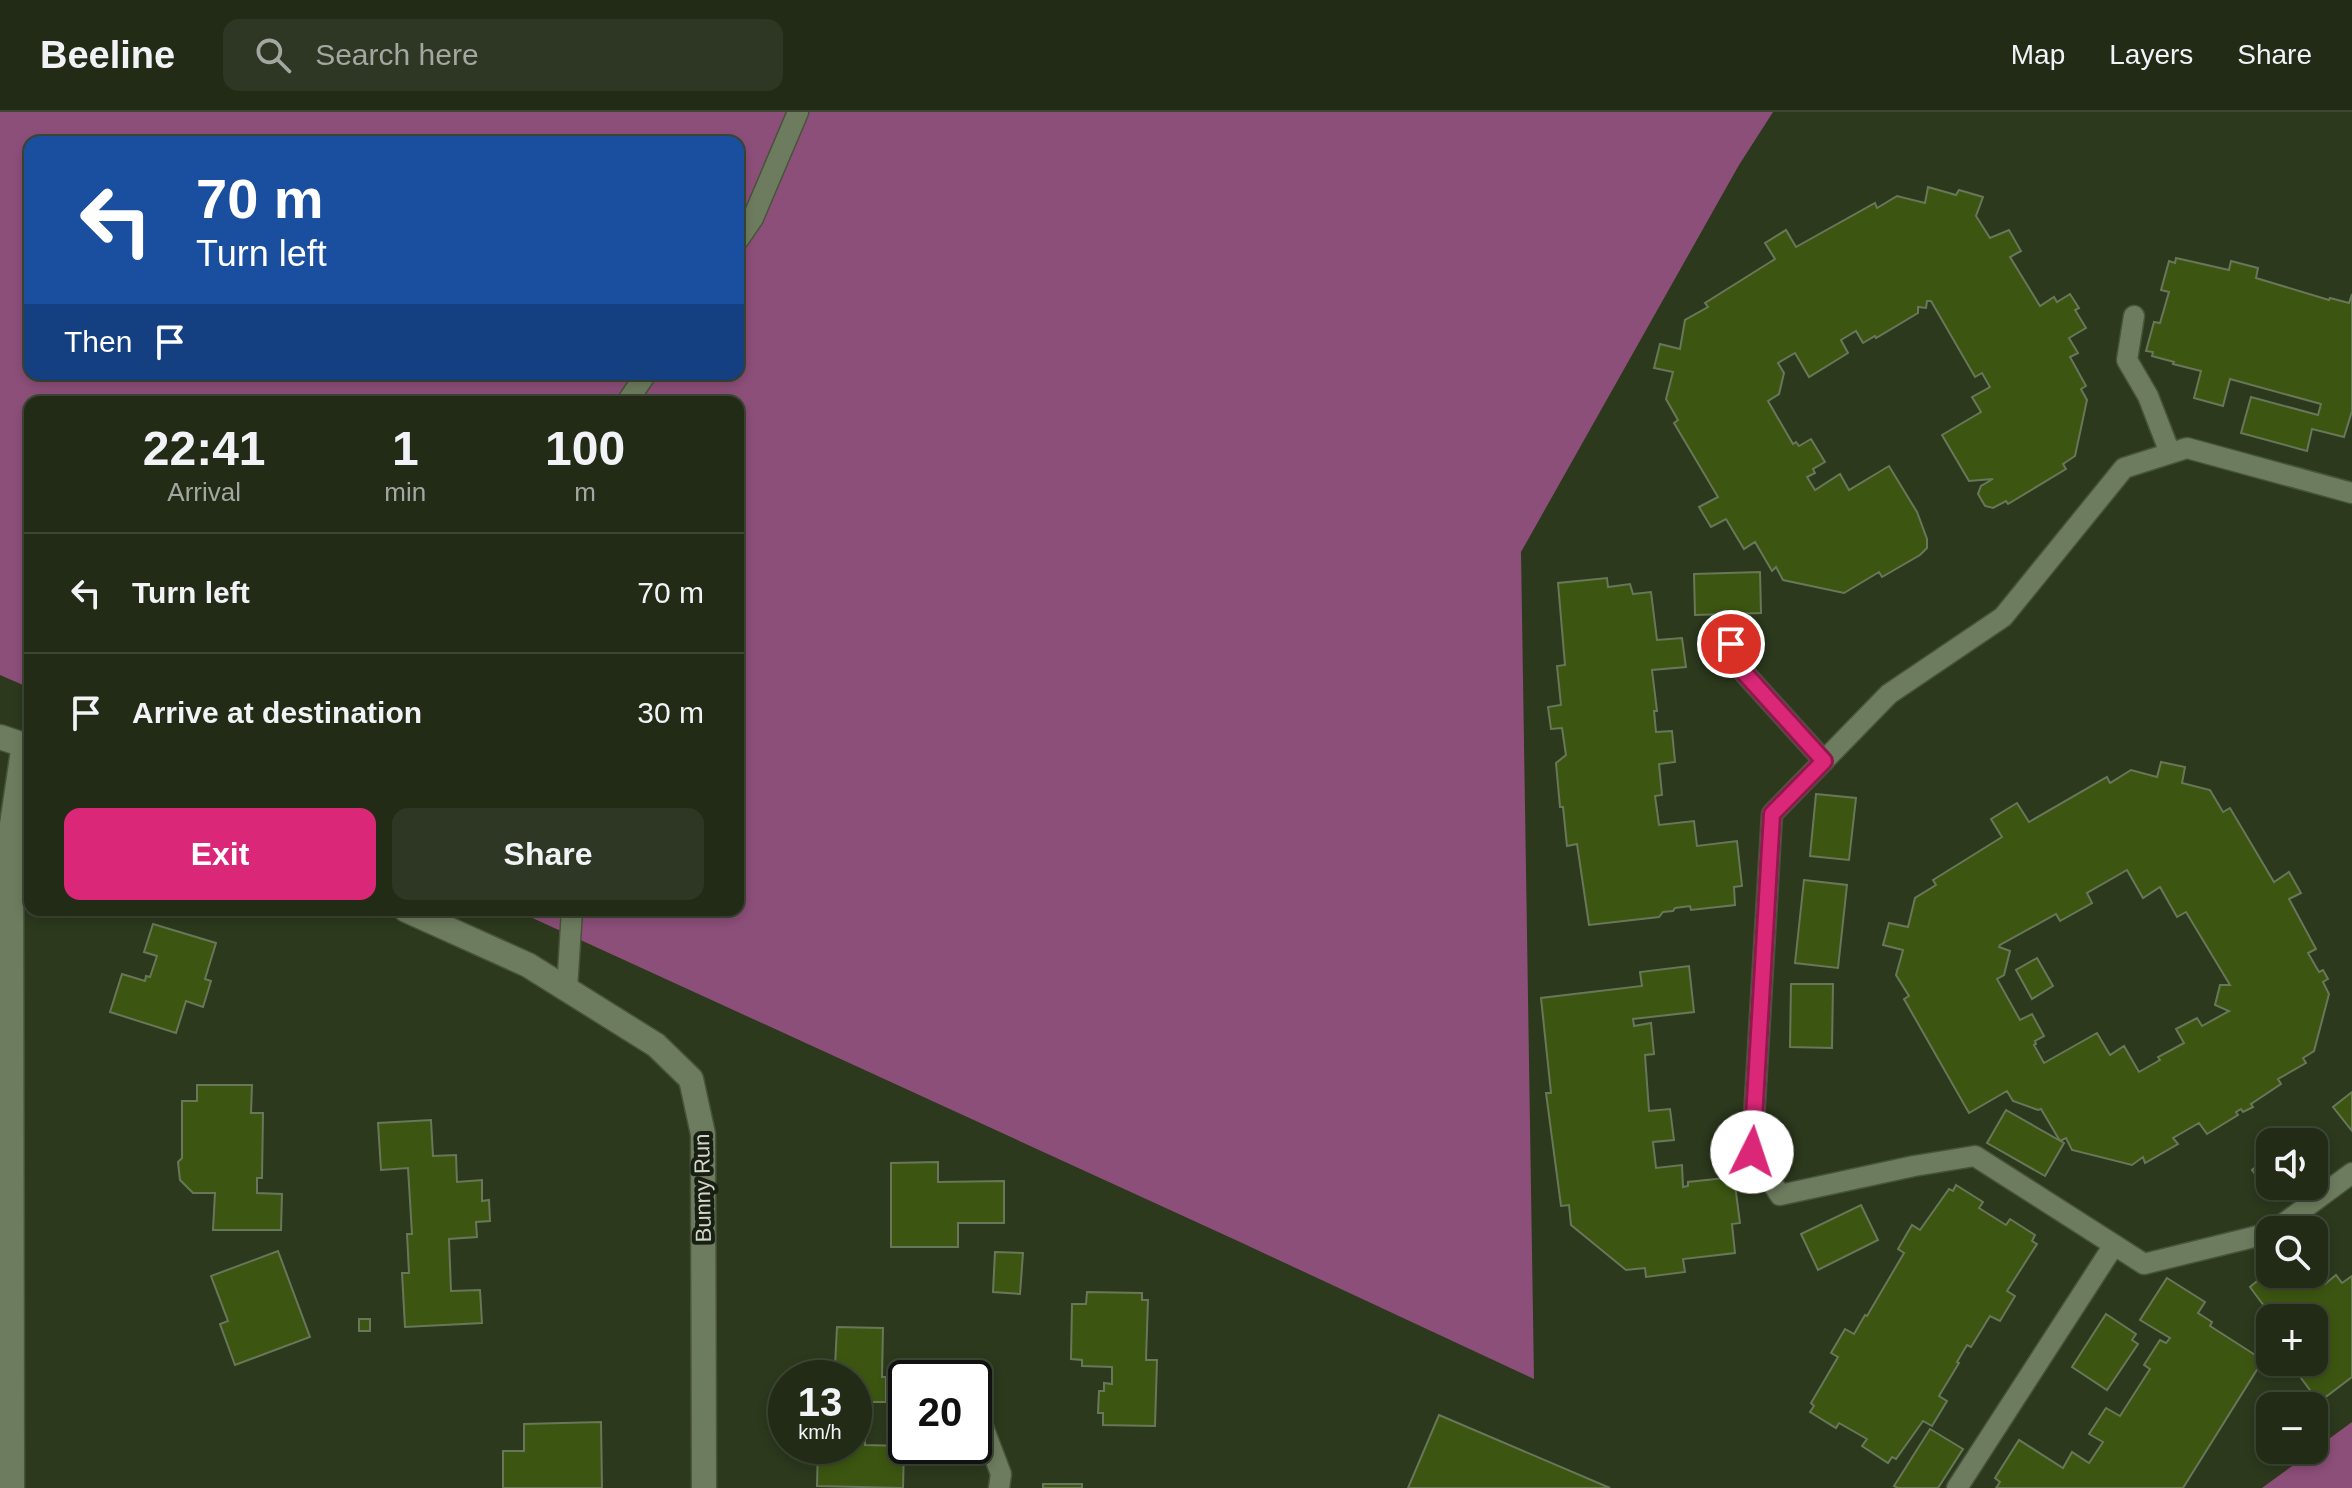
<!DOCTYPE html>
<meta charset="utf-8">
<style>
:root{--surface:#212b16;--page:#2d3723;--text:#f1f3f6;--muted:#a2a7a1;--line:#3e4735;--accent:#db2777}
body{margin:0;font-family:Helvetica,sans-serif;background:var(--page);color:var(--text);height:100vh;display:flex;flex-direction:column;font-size:30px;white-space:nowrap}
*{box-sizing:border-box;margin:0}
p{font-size:26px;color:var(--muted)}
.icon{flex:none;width:44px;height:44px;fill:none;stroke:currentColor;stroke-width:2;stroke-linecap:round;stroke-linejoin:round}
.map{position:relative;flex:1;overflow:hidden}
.sheet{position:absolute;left:24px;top:284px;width:720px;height:520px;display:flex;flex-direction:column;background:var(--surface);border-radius:16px;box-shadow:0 4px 12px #0003,0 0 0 2px var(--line)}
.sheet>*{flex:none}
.guide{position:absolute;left:24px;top:24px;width:720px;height:244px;border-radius:16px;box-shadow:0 4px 12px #0003,0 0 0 2px var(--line);background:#1a4fa0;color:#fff;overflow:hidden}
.tools{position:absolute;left:2256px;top:1016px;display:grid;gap:16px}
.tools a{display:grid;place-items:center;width:72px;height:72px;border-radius:16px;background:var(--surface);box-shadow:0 4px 12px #0003,0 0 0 2px var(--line);font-size:40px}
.speed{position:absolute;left:768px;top:1248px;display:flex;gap:16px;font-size:40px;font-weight:700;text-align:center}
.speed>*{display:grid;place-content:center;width:104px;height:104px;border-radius:50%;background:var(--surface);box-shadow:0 4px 12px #0003,0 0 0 2px var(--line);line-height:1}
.speed small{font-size:20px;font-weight:400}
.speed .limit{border:4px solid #111;border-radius:12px;background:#fff;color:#111}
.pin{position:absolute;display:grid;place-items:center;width:68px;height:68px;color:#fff;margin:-34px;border:4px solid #fff;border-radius:50%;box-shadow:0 2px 8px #0007}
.me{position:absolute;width:88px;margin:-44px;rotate:4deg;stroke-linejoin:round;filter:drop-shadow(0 0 6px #0008)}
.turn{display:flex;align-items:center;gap:28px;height:168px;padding:0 40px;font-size:36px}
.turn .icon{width:104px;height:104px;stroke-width:2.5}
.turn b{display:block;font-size:56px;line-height:68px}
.then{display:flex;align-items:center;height:76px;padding:0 40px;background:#0003;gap:16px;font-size:30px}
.eta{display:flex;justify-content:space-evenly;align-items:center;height:136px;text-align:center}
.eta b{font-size:48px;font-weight:700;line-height:56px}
.button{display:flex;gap:16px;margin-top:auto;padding:16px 40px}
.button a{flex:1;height:92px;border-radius:16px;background:var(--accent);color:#fff;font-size:32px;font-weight:700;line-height:92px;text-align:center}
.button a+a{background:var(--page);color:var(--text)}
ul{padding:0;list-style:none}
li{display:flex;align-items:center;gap:24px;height:120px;padding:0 40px;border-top:2px solid var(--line)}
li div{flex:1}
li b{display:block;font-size:30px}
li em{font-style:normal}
header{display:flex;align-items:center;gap:48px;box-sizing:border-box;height:112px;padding:0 40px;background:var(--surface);border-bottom:2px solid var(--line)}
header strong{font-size:38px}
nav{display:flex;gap:44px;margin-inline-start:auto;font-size:28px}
.search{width:560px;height:72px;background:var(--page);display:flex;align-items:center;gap:20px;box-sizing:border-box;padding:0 28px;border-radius:16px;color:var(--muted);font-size:30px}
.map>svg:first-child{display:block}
.forest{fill:#8c4f79;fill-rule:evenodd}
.building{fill:#3c5611;stroke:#687759;stroke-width:2;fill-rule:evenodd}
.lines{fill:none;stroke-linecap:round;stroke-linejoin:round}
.lane-casing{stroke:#48533b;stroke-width:23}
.street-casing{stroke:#48533b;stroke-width:27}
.lane{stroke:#6d7c5e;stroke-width:20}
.street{stroke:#6d7c5e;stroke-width:24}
.route-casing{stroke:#8e194d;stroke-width:20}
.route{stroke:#db2777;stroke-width:14}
.labels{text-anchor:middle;stroke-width:8;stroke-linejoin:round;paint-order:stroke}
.street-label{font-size:22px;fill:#cfd7c7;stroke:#181e12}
</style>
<header>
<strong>Beeline</strong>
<div class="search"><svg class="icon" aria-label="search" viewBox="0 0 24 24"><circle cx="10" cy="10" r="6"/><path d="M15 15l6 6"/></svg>Search here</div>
<nav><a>Map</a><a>Layers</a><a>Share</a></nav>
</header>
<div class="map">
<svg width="2352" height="1376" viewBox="0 0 2352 1376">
<rect width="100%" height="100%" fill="#2c391d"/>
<g class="forest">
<path d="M0,0h1773l-34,53 -218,387 13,827 -294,-137 -725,-332h223v-508h-708v286l-30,-13zM30,30h708v232h-708z"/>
<polygon points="2352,1310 2352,1376 2262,1376"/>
</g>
<g class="building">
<polygon points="1928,75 1956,83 1959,78 1983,85 1976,104 1990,126 2009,118 2021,139 2010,145 2040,194 2054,185 2057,190 2070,182 2079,196 2075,198 2086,216 2069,226 2078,241 2070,245 2086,274 2081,277 2087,288 2075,344 2063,352 2066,357 2008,392 2006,389 1993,396 1985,394 1978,382 1981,374 1993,367 1969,369 1942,323 1981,300 1972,285 1990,275 1982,261 1975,265 1931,189 1927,189 1926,196 1918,195 1918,201 1876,226 1875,224 1863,231 1856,219 1841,228 1848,241 1809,265 1795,241 1778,251 1784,261 1779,282 1768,289 1793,332 1796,330 1799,334 1811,327 1825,350 1813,357 1815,361 1807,365 1815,378 1840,362 1849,378 1889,354 1917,400 1927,427 1927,436 1920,443 1882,465 1879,460 1844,481 1783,468 1776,455 1772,459 1755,430 1744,437 1726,407 1711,415 1699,395 1718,385 1674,311 1678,308 1666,287 1673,260 1654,256 1660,232 1680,237 1685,208 1708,195 1705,191 1775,147 1765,131 1786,118 1796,135 1875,91 1877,96 1897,84 1925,91"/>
<polygon points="2176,146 2229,158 2231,149 2258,156 2256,166 2329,188 2330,186 2349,191 2352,182 2352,299 2344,325 2312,317 2307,339 2241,321 2251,285 2318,303 2321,292 2230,267 2223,294 2194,286 2201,259 2173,252 2174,250 2152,244 2153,240 2146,239 2154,210 2160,211 2169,180 2161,178 2169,149 2175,151"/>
<polygon points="1760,460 1761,501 1695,503 1694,462"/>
<polygon points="1607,466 1608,475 1630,472 1633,482 1651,480 1657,528 1682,526 1686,555 1652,558 1657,599 1654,599 1656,620 1672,619 1675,650 1659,652 1662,683 1655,684 1659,713 1694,709 1697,734 1737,729 1742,774 1734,775 1735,793 1691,798 1690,794 1675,796 1673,799 1663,800 1659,805 1589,813 1577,732 1567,734 1563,695 1560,695 1556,651 1566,643 1562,616 1551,617 1548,595 1561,593 1557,554 1565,553 1558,471"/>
<path d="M2161,650l24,5 -3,16 28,7 13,22 7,-4 44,74 15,-10 12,21 -12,6 27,50 -8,4 11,19 4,-2 5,9 -5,3 6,12 -15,57 -11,7 3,5 -28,16 3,5 -30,20 2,3 -10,5 -2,-3 -5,3 2,3 -31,19 -8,-11 -26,15 5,6 -33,19 -2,-6 -11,8 -60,-15 -6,-12 -6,3 -19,-32 -3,1 -25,-9 -6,-10 -38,22 -65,-114 5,-3 -13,-21 7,-25 -20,-5 6,-22 19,4 7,-29 21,-13 -3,-5 69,-43 -11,-18 26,-16 12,19 78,-45 3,6 21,-13 26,7zM2127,758l16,28 17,-11 17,30 9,-5 44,73h-10l-5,20 14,6 -27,15 -5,-8 -21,11 8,14 -26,14 2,3 -21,12 -15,-26 -14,9 -13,-22 -53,30 -10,-18 2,-1 -1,-3 9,-5 -12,-22 -12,6 -23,-41 7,-4 6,-24 -11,-4 1,-2 56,-31 4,7 32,-18 -5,-10z"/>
<polygon points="1816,682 1856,686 1849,748 1810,744"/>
<polygon points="1804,768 1847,773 1838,856 1795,851"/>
<polygon points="153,812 216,831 205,867 211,869 203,895 186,889 176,921 110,900 122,862 145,869 146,864 150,865 157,844 144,840"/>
<polygon points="2037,846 2053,874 2032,887 2016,858"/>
<polygon points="1689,854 1694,900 1633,907 1634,914 1651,911 1654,942 1645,943 1649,999 1670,997 1674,1028 1653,1030 1656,1056 1682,1053 1683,1075 1688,1074 1688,1070 1734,1065 1740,1111 1732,1112 1735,1141 1683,1147 1685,1160 1646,1165 1645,1156 1626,1158 1571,1113 1569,1093 1561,1094 1546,981 1551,981 1541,886 1642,874 1640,860"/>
<polygon points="1791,872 1833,872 1832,936 1790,935"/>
<polygon points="197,973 252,973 251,1001 263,1001 262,1066 257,1066 257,1081 282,1082 281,1118 213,1118 215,1081 193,1081 180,1068 178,1050 182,1046 182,989 197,989"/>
<polygon points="2352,980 2352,1019 2333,995"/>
<polygon points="2006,998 2064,1031 2045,1064 1987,1031"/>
<polygon points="431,1008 433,1044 456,1043 457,1070 482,1068 482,1089 489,1088 490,1109 476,1110 477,1125 449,1127 451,1179 480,1178 482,1211 405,1215 402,1161 409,1161 407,1122 412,1122 408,1056 381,1058 378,1011"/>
<polygon points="2303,1018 2312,1030 2288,1030"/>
<polygon points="2314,1032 2327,1049 2314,1060"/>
<polygon points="2270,1044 2270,1074 2296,1074 2276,1089 2252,1058"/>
<polygon points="938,1050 938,1070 1004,1069 1004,1111 958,1111 958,1135 891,1135 891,1051"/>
<polygon points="1956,1073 1983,1090 1979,1096 2006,1113 2010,1107 2035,1123 2032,1129 2037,1132 2007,1179 2015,1184 2000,1209 1990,1204 1971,1235 1967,1233 1957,1250 1959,1251 1939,1284 1947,1289 1932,1314 1923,1309 1896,1347 1892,1345 1888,1351 1862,1334 1867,1327 1839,1311 1836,1316 1810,1300 1814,1294 1811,1291 1838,1245 1831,1241 1845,1217 1854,1222 1865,1203 1867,1204 1904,1141 1898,1137 1912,1113 1920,1118 1949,1077 1953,1079"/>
<polygon points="1861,1093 1878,1128 1818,1158 1801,1122"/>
<polygon points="278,1139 310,1225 235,1253 220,1212 228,1209 211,1164"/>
<polygon points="995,1140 1023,1141 1020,1182 993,1180"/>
<polygon points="2270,1149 2270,1162 2314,1162 2314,1158 2325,1172 2336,1163 2342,1171 2352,1164 2352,1265 2319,1290 2289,1250 2314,1250 2314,1206 2273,1206 2250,1175 2263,1164 2259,1158"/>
<polygon points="2167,1166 2205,1190 2198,1201 2212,1210 2210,1214 2263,1248 2183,1376 1996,1376 2000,1370 1995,1366 2019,1328 2063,1356 2072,1340 2089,1351 2103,1330 2089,1322 2106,1296 2120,1304 2150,1257 2144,1253 2160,1228 2166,1231 2170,1226 2140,1208"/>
<polygon points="1087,1180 1142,1181 1142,1188 1148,1188 1146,1248 1157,1248 1155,1314 1103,1313 1103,1301 1098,1301 1099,1279 1104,1279 1104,1271 1112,1272 1112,1255 1082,1254 1082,1248 1071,1247 1072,1192 1086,1192"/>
<polygon points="2106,1202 2136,1222 2132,1228 2138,1232 2107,1278 2072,1255"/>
<rect x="359" y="1207" width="11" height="12"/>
<polygon points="837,1215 883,1216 882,1265 886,1265 886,1290 866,1290 865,1333 904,1334 903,1376 817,1374 818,1334 854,1334 854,1266 818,1266 818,1254 835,1254"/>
<polygon points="1439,1303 1610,1376 1408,1376"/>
<polygon points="601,1310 602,1376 503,1376 503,1339 524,1339 524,1312"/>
<polygon points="1930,1317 1963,1337 1938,1376 1898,1376 1894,1374"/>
<rect x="1043" y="1372" width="39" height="4"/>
</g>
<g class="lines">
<g class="lane-casing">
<g id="lane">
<polyline points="738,128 753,106 798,0"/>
<polyline points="2134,204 2127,248 2148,284 2170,341"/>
<polyline points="627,290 646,262"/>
<polyline points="1724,509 1739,555 1824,649"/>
<polyline points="567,877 572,798"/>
<polyline points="2275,1118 2352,1061"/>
<polyline points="2270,1121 2144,1152 1975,1044 1914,1054 1780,1083 1752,1040 1772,702 1889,582 2003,505 2124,356 2187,336 2352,381"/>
<polyline points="974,1291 1001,1362 999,1376"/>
<polyline points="1957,1376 2114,1133"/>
</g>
</g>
<g class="street-casing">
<g id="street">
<polyline points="0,625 30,635"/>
<polyline points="406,798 528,853 656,933 691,967 703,1022 704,1376"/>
<polyline points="12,1376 11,719 24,632"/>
</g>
</g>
<use href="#lane" class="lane"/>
<use href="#street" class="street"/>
</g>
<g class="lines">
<g class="route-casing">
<polyline id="route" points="1731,532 1739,555 1824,649 1772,702 1752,1040"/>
</g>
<use href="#route" class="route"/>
</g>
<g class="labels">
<g class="street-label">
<text transform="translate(702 1076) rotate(-91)" y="8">Bunny Run</text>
</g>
</g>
</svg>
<div class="tools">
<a><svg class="icon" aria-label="sound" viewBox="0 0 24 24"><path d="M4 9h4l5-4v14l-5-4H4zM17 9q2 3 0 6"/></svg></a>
<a><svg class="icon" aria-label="search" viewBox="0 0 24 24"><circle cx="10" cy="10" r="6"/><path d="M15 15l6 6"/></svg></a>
<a>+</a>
<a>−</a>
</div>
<div class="speed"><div>13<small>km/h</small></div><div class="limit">20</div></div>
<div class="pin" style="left:1731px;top:532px;background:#d93025"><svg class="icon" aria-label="arrive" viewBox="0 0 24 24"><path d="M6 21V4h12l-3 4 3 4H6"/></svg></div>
<svg class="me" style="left:1752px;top:1040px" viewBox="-20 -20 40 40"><circle r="19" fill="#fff"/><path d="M0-13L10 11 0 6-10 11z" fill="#db2777"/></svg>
<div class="guide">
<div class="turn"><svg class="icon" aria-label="left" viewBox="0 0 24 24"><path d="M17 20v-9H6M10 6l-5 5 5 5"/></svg><div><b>70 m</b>Turn left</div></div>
<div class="then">Then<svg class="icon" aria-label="arrive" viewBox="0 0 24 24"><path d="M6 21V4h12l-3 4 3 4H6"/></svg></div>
</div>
<section class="sheet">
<div class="eta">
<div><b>22:41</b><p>Arrival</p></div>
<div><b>1</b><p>min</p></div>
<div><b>100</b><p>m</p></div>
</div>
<ul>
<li><svg class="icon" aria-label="left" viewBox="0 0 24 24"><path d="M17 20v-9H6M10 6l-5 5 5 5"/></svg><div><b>Turn left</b></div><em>70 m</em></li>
<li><svg class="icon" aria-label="arrive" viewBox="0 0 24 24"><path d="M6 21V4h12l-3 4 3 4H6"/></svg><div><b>Arrive at destination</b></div><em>30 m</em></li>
</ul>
<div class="button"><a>Exit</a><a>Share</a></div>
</section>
</div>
